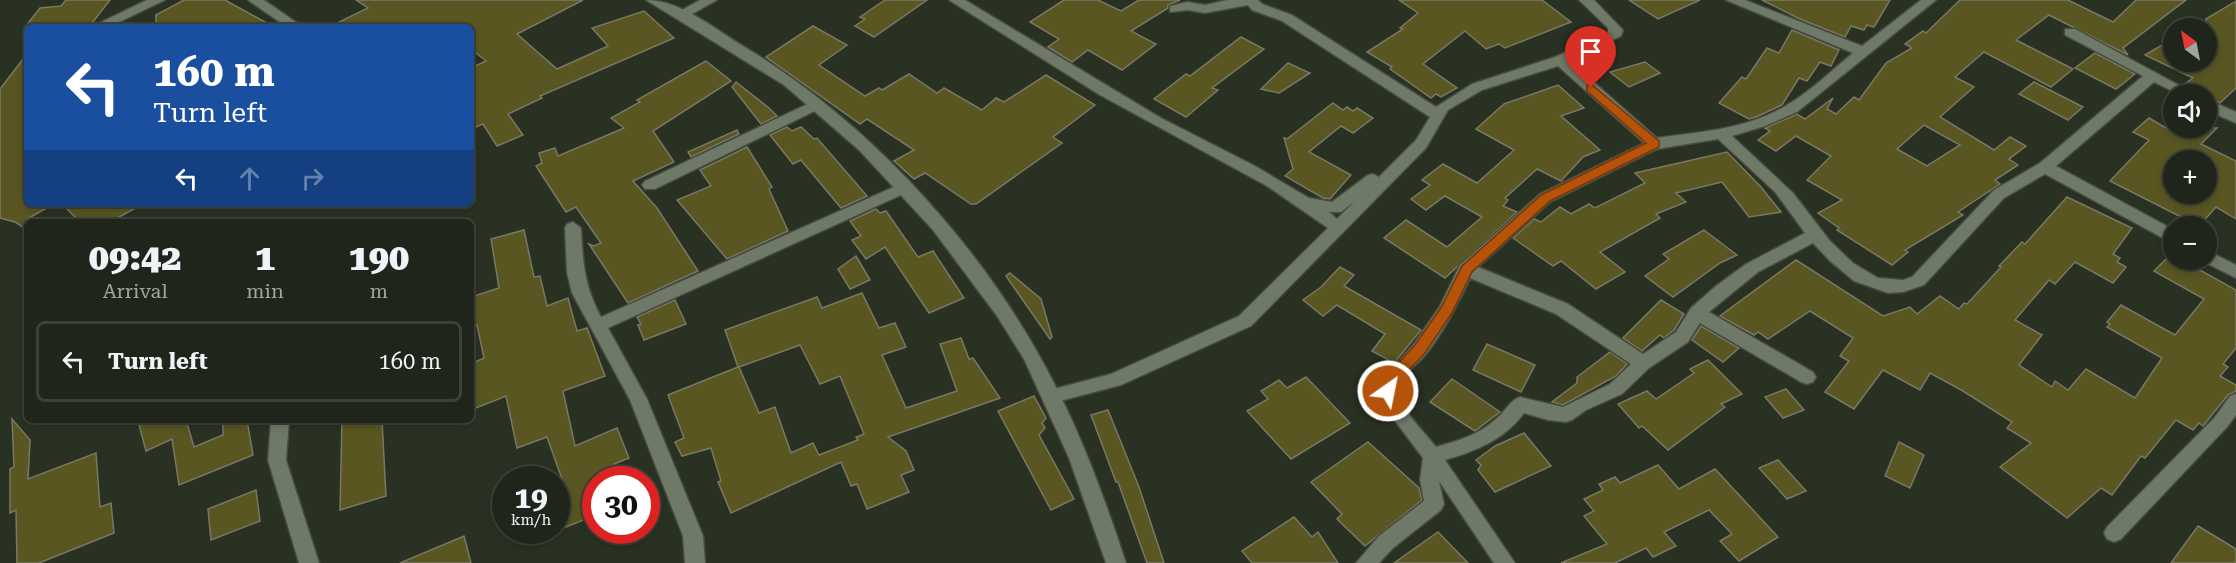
<!DOCTYPE html>
<meta charset="utf-8">
<style>
:root{--surface:#1f251a;--page:#272d23;--text:#f1f3f6;--muted:#a1a5a2;--line:#3c4239}
body{margin:0;font-family:"Roboto Serif",serif;background:var(--page);color:var(--text);height:100vh;display:flex;flex-direction:column;font-size:22px;white-space:nowrap}
*{box-sizing:border-box;margin:0}
p{font-size:20px;color:var(--muted)}
.icon{flex:none;width:33px;height:33px;fill:none;stroke:currentColor;stroke-width:2;stroke-linecap:round;stroke-linejoin:round}
.map{position:relative;flex:1;overflow:hidden}
.panel{position:absolute;left:24px;top:219px;width:450px;height:204px;display:flex;flex-direction:column;background:var(--surface);border-radius:9px;box-shadow:0 3px 9px #0003,0 0 0 2px var(--line)}
.panel>*{flex:none}
.top-card{position:absolute;left:24px;top:24px;width:450px;height:183px;border-radius:9px;box-shadow:0 3px 9px #0003,0 0 0 2px var(--line);background:#1a4fa0;color:#fff;overflow:hidden}
.needle{width:39px;rotate:328deg}
.buttons{position:absolute;left:2163px;top:18px;display:grid;gap:12px}
.buttons a{display:grid;place-items:center;width:54px;height:54px;border-radius:50%;background:var(--surface);box-shadow:0 3px 9px #0003,0 0 0 2px var(--line);font-size:30px}
.speed{position:absolute;left:492px;top:466px;display:flex;gap:12px;font-size:30px;font-weight:700;text-align:center}
.speed>*{display:grid;place-content:center;width:78px;height:78px;border-radius:50%;background:var(--surface);box-shadow:0 3px 9px #0003,0 0 0 2px var(--line);line-height:1}
.speed small{font-size:15px;font-weight:400}
.speed .limit{border:9px solid #d22;background:#fff;color:#111}
.pin{position:absolute;display:grid;place-items:center;width:51px;height:51px;color:#fff;margin:-62px -26px;border-radius:50% 50% 50% 0;rotate:-45deg;box-shadow:0 0 6px #0007}
.pin .icon{rotate:45deg}
.me{position:absolute;width:66px;margin:-33px;rotate:33deg;stroke-linejoin:round;filter:drop-shadow(0 0 4px #0008)}
.turn{display:flex;align-items:center;gap:21px;height:126px;padding:0 30px;font-size:27px}
.turn .icon{width:78px;height:78px;stroke-width:2.5}
.turn b{display:block;font-size:42px;line-height:51px}
.lanes{display:flex;align-items:center;height:57px;padding:0 30px;background:#0003;justify-content:center;gap:30px;direction:ltr}
.lanes .off{opacity:.35}
.eta{display:flex;justify-content:space-evenly;align-items:center;height:102px;text-align:center}
.eta b{font-size:36px;font-weight:800;line-height:42px}
ul{padding:0;list-style:none}
li{display:flex;align-items:center;gap:18px;height:81px;margin:0 12px 9px;padding:0 18px;border:3px solid var(--line);border-radius:9px}
li div{flex:1}
li b{display:block;font-size:22px}
li em{font-style:normal}
.map>svg:first-child{display:block}
.building{fill:#595622;stroke:#797865;stroke-width:1.5;fill-rule:evenodd}
.lines{fill:none;stroke-linecap:round;stroke-linejoin:round}
.minor-casing{stroke:#454b3f;stroke-width:3}
.tertiary-casing{stroke:#454b3f;stroke-width:3}
.minor{fill:#6f7967;fill-rule:evenodd}
.tertiary{fill:#6f7967;fill-rule:evenodd}
.route{fill:#b45309;stroke:#753606;stroke-width:1.5}
</style>
<div class="map">
<svg width="2236" height="563" viewBox="0 0 2236 563">
<rect width="100%" height="100%" fill="#293122"/>
<g class="building">
<polygon points="66,0 110,0 89,27 25,27 40,8 61,6"/>
<polygon points="184,0 225,0 274,27 162,27 156,24 156,15"/>
<polygon points="356,0 583,0 517,34 557,69 608,46 592,28 644,11 674,38 540,96 542,98 508,114 523,135 497,146 483,124 471,129 471,68 486,61 471,49 471,27 329,27 368,8"/>
<polygon points="885,0 927,0 874,37 855,26 865,19 860,17"/>
<polygon points="1064,0 1098,0 1121,11 1139,0 1180,0 1168,5 1168,8 1131,31 1156,44 1122,70 1088,50 1072,62 1048,47 1059,39 1030,22"/>
<polygon points="1399,0 1542,0 1571,22 1505,48 1499,44 1486,49 1465,31 1423,64 1457,88 1441,97 1436,94 1431,98 1390,69 1392,67 1367,52 1403,29 1400,28 1418,13"/>
<polygon points="1629,0 1700,0 1658,19"/>
<polygon points="1762,0 1890,0 1874,27 1867,25 1864,30 1851,26 1845,37 1800,19"/>
<path d="M1960,0h108l45,22 23,-22h50l-63,48 5,7 -79,-40 -33,25 57,29 -22,18 -67,-35 -29,25 19,10 -34,30 54,33 16,-13 16,9 -17,13 9,6 -23,15 5,4 -42,28 5,3 -58,35 3,2 -16,13 -55,-35 2,-2 -21,-15 24,-13 -35,-20 24,-24 -35,-20 -20,15 -18,-11 12,-9 -5,-3 32,-14 8,5 28,-21 -6,11 9,5 18,-17 5,3 27,-37 26,-15 -7,-4 18,-13 3,2zM1924,125l36,20 -33,21 -30,-17z"/>
<polygon points="2236,1 2236,88 2220,103 2185,84 2193,78 2145,55 2174,38 2174,62 2206,62 2206,19"/>
<polygon points="813,26 847,45 819,65 865,96 879,88 882,90 909,74 937,93 944,88 982,110 996,98 1004,102 1046,75 1095,105 1053,137 1062,143 976,204 971,204 925,173 914,179 894,161 914,150 867,119 860,124 766,57"/>
<polygon points="1792,30 1839,50 1831,66 1820,62 1807,81 1799,78 1782,105 1756,117 1749,119 1719,103 1742,77 1746,79 1767,48 1779,53"/>
<polygon points="1241,37 1264,49 1212,88 1218,90 1186,117 1154,99 1186,74 1190,76"/>
<polygon points="2095,53 2135,74 2116,89 2075,68"/>
<polygon points="27,54 27,204 54,204 27,219 27,230 15,222 0,218 0,89"/>
<polygon points="706,61 731,81 653,131 674,162 633,181 657,208 698,271 628,303 589,244 594,246 601,243 576,207 566,212 536,166 542,163 539,153 555,148 558,156 624,128 611,118 640,102 637,100"/>
<polygon points="1645,62 1660,73 1629,87 1610,72"/>
<polygon points="1288,63 1310,73 1279,93 1261,89"/>
<polygon points="736,82 769,108 777,116 761,124 732,87"/>
<polygon points="2034,82 2083,107 2068,120 2019,94"/>
<polygon points="1558,85 1584,108 1561,116 1600,150 1583,157 1561,181 1537,169 1505,198 1508,200 1503,206 1517,212 1445,278 1384,238 1406,220 1447,247 1482,217 1445,196 1426,210 1411,199 1430,185 1422,180 1443,164 1477,183 1514,150 1476,129 1504,104"/>
<polygon points="1333,103 1343,110 1347,107 1353,111 1357,108 1373,118 1353,133 1341,126 1309,152 1351,175 1330,199 1323,198 1285,176 1293,169 1284,138 1287,139"/>
<path d="M2149,118l17,10h51l-16,16 35,17v58l-20,-12 -17,19 -89,-45 39,-41 -16,-8zM2174,160h32v34h-32z"/>
<polygon points="787,127 792,131 801,127 814,139 817,138 867,196 841,208 801,160 793,164 770,135"/>
<polygon points="737,130 739,134 691,157 688,152"/>
<polygon points="747,147 772,187 769,189 788,231 727,259 677,200 711,186 700,170"/>
<polygon points="1727,152 1761,187 1781,212 1749,217 1722,182 1676,193 1686,202 1656,214 1660,218 1600,252 1625,272 1596,289 1561,261 1553,266 1513,238 1534,219 1541,222 1560,207 1571,214 1589,204 1595,208 1645,183 1635,173"/>
<polygon points="2067,197 2132,228 2113,254 2120,258 2117,262 2126,267 2113,283 2075,262 2055,284 2049,280 2015,320 2042,335 2019,365 2052,387 2055,381 2068,390 2086,369 2135,398 2162,358 2107,327 2110,324 2107,322 2121,305 2175,335 2204,299 2154,271 2171,254 2174,260 2182,260 2236,290 2236,348 2223,364 2228,367 2220,376 2236,385 2236,391 2228,395 2203,426 2199,423 2193,430 2176,420 2145,458 2141,456 2112,495 2101,488 2067,518 2000,467 2031,443 2007,428 2012,422 1963,391 1930,373 1920,390 1883,370 1854,409 1825,392 1849,361 1840,356 1853,338 1810,311 1768,339 1758,332 1754,335 1720,316 1796,260 1883,316 1910,307 1917,314 1940,296 1959,309 1964,303 1967,304 2001,267 1999,266 2022,242 2025,244"/>
<polygon points="62,204 143,204 110,222 80,222"/>
<polygon points="876,209 880,213 886,211 918,257 933,251 964,298 929,313 885,247 866,259 852,240 861,236 850,221"/>
<polygon points="524,230 534,277 540,276 547,306 568,298 577,331 587,328 605,376 563,391 575,446 617,428 629,458 614,464 619,480 596,480 596,515 561,529 556,497 567,493 547,437 517,448 506,396 471,410 471,364 484,358 477,325 471,327 471,297 499,288 491,239"/>
<polygon points="1704,230 1737,255 1720,263 1673,297 1645,276 1669,259 1663,254"/>
<polygon points="856,256 870,280 850,289 838,269"/>
<polygon points="1340,267 1354,275 1344,286 1421,330 1394,363 1372,351 1385,334 1337,305 1323,316 1303,300 1321,287"/>
<polygon points="1010,273 1041,299 1052,337 1050,339 1006,276"/>
<path d="M862,293l17,35 16,-5 11,24 -24,8 24,53 51,-17 -17,-47 21,-6 8,21 4,-1 27,40 -112,39 18,14 8,19 -13,5 8,17 -42,17 -10,-25 -6,2 -10,-24 -110,51 -13,-31 3,-1 -10,-33 -29,8 -7,-14 9,-4 -16,-43 70,-28 -13,-37 92,-33 5,11zM800,345l20,39 20,-8 24,58 -8,3 2,3 -39,15 -6,-12 -22,10 -16,-46 -16,6 -20,-46z"/>
<polygon points="675,300 686,324 644,340 638,325 641,324 637,317"/>
<polygon points="1661,300 1684,314 1674,330 1664,338 1660,335 1642,351 1623,338"/>
<polygon points="1701,326 1739,348 1723,362 1692,340"/>
<polygon points="1487,344 1535,365 1521,392 1473,370"/>
<polygon points="1610,352 1627,364 1616,376 1563,405 1552,402 1577,383 1577,377"/>
<polygon points="1708,360 1742,394 1721,404 1725,407 1668,450 1642,426 1639,428 1618,404 1647,391 1656,399 1694,373 1690,369"/>
<polygon points="1306,377 1350,423 1291,459 1247,411 1268,399 1261,391 1279,380 1287,388"/>
<polygon points="1452,379 1458,383 1500,412 1475,431 1430,402"/>
<polygon points="1786,389 1804,410 1783,418 1765,397"/>
<polygon points="1034,396 1046,418 1042,423 1045,428 1039,435 1074,499 1051,510 998,411"/>
<polygon points="1108,410 1139,487 1164,563 1147,563 1118,482 1116,482 1091,415"/>
<polygon points="12,419 30,440 28,479 96,453 100,507 111,503 114,533 39,563 17,563 16,510 10,513 10,469 14,467"/>
<polygon points="150,420 186,420 194,447 223,435 223,420 247,420 253,455 179,485 172,439 146,451 139,425"/>
<polygon points="342,420 382,420 386,496 340,510"/>
<polygon points="1524,433 1551,466 1495,492 1478,470 1481,465 1476,460 1495,446"/>
<polygon points="1368,442 1419,488 1422,500 1365,546 1337,519 1342,514 1311,482"/>
<polygon points="1899,442 1924,455 1910,488 1885,476"/>
<polygon points="1778,460 1806,491 1787,499 1759,468"/>
<polygon points="1658,465 1679,489 1715,469 1778,537 1739,561 1720,541 1732,534 1709,510 1664,532 1676,546 1653,557 1646,548 1615,563 1561,563 1607,544 1584,516 1594,511 1584,499 1603,490 1599,484 1615,477 1620,483"/>
<polygon points="256,490 260,521 211,540 208,509"/>
<polygon points="1294,517 1312,537 1318,532 1338,563 1252,563 1242,551"/>
<polygon points="2198,526 2236,549 2236,563 2171,563"/>
<polygon points="1438,532 1468,563 1394,563"/>
<polygon points="464,536 471,563 400,563"/>
</g>
<g class="lines">
<g class="minor-casing">
<g id="minor">
<polygon points="147,0 165,0 109,27 91,27"/>
<polygon points="248,0 264,0 303,27 287,27"/>
<polygon points="700,0 717,0 685,18 680,19 673,15"/>
<path d="M949,0h16l196,118 94,48 54,32 23,4 36,-27 5,-1 6,3 37,-37 14,-23 -148,-96 -30,-11 -4,-5 -43,8 -17,-3 -18,2v-6l18,-4 17,3 22,-5h31l4,4 30,11 144,92 36,-23 83,-27 53,-24v-5l-29,-28h15l29,30 -2,6 -51,25 87,77c43,-6 92,-9 130,-33 24,-14 45,-35 66,-52l-127,-53h19l117,46 59,-46h15l-139,112 -32,14 -33,10 61,57 37,48 23,22 25,15 25,2 9,-3 82,-87 46,-27 103,-87 -78,-41v-6h10l120,65h-17l-24,-12 -98,84 118,64v14l-129,-70 -41,24 -80,87 -21,7 -15,1 -34,-12 -24,-20 -17,-18 -55,29 -49,40 104,60 3,5 -3,5 -6,2 -6,-2 -101,-59 -12,19 -39,26 -27,26 -36,16 -14,10 -6,2 -18,-2 -24,-7c-20,27 -48,38 -79,47l70,103h-21l-55,-82 5,23 -3,6 -48,38 -14,15h-23l23,-27 45,-35 -4,-21 3,-22 -37,-49 -7,-18 6,-15 29,-32 26,-38 20,-41 80,-71 104,-51 -86,-77 -76,24 -34,20 -22,38 -175,178 -130,59 -69,18 -6,-2 -3,-5 3,-5 65,-17 128,-58 89,-88 -61,-42 -167,-91zM1718,139l57,53 30,41 -59,31 -30,22 -25,22 -15,24 -33,22 -75,-50 -90,-37 72,-65 107,-53zM1355,201l-18,18 -8,-7h12zM1470,278l86,36 75,50 -21,20 -47,23 -43,-10c-10,3 -15,15 -24,22 -17,16 -39,22 -60,28 -9,-12 -40,-43 -39,-57 1,-12 22,-27 29,-36 18,-23 32,-50 44,-76z"/>
<polygon points="2206,99 2236,112 2236,123 2206,110"/>
<polygon points="816,100 823,105 821,108 655,189 645,189 642,185 645,181"/>
<path d="M905,182l5,1 3,4 -3,4 -302,137 39,71 56,137 2,27h-20l-2,-27 -53,-136 -58,-107 -5,-20 -2,-45 2,-4 6,-2 8,6c2,36 3,57 20,89z"/>
<polygon points="2206,250 2236,265 2236,278 2200,260 2206,260"/>
<polygon points="2236,394 2236,415 2227,427 2121,539 2114,542 2107,539 2104,533 2107,527 2215,417 2230,396"/>
<polygon points="271,420 289,420 286,460 319,563 299,563 268,460"/>
</g>
</g>
<g class="tertiary-casing">
<path id="tertiary" d="M646,0c34,0 69,29 97,46 117,70 226,186 293,304 39,67 66,140 90,213h-20l-37,-105 -45,-99 -27,-43 -64,-86 -74,-80 -75,-65z"/>
</g>
<use href="#minor" class="minor"/>
<use href="#tertiary" class="tertiary"/>
</g>
<polygon class="route" points="1591,84 1659,141 1659,147 1550,201 1472,272 1452,313 1425,353 1397,383 1393,395 1382,395 1380,391 1385,377 1415,345 1442,306 1462,266 1541,195 1646,143 1587,91 1587,85"/>
</svg>
<div class="buttons">
<a><svg class="needle" viewBox="-14 -14 28 28"><path d="M0-13l5 13h-10z" fill="#e53935"/><path d="M0 13l5-13h-10z" fill="#a1a5a2"/></svg></a>
<a><svg class="icon" aria-label="sound" viewBox="0 0 24 24"><path d="M4 9h4l5-4v14l-5-4H4zM17 9q2 3 0 6"/></svg></a>
<a>+</a>
<a>−</a>
</div>
<div class="speed"><div>19<small>km/h</small></div><div class="limit">30</div></div>
<div class="pin" style="left:1591px;top:88px;background:#d93025"><svg class="icon" aria-label="arrive" viewBox="0 0 24 24"><path d="M6 21V4h12l-3 4 3 4H6"/></svg></div>
<svg class="me" style="left:1388px;top:391px" viewBox="-20 -20 40 40"><circle r="17" fill="#b45309" stroke="#fff" stroke-width="3"/><path d="M0-11L8 9 0 5-8 9z" fill="#fff"/></svg>
<div class="top-card">
<div class="turn"><svg class="icon" aria-label="left" viewBox="0 0 24 24"><path d="M17 20v-9H6M10 6l-5 5 5 5"/></svg><div><b>160 m</b>Turn left</div></div>
<div class="lanes"><svg class="icon" aria-label="left" viewBox="0 0 24 24"><path d="M17 20v-9H6M10 6l-5 5 5 5"/></svg><svg class="icon off" aria-label="ahead" viewBox="0 0 24 24"><path d="M12 20V5M6 11l6-6 6 6"/></svg><svg class="icon off" aria-label="right" viewBox="0 0 24 24"><path d="M7 20v-9h11M14 6l5 5-5 5"/></svg></div>
</div>
<section class="panel">
<div class="eta">
<div><b>09:42</b><p>Arrival</p></div>
<div><b>1</b><p>min</p></div>
<div><b>190</b><p>m</p></div>
</div>
<ul>
<li><svg class="icon" aria-label="left" viewBox="0 0 24 24"><path d="M17 20v-9H6M10 6l-5 5 5 5"/></svg><div><b>Turn left</b></div><em>160 m</em></li>
</ul>
</section>
</div>
